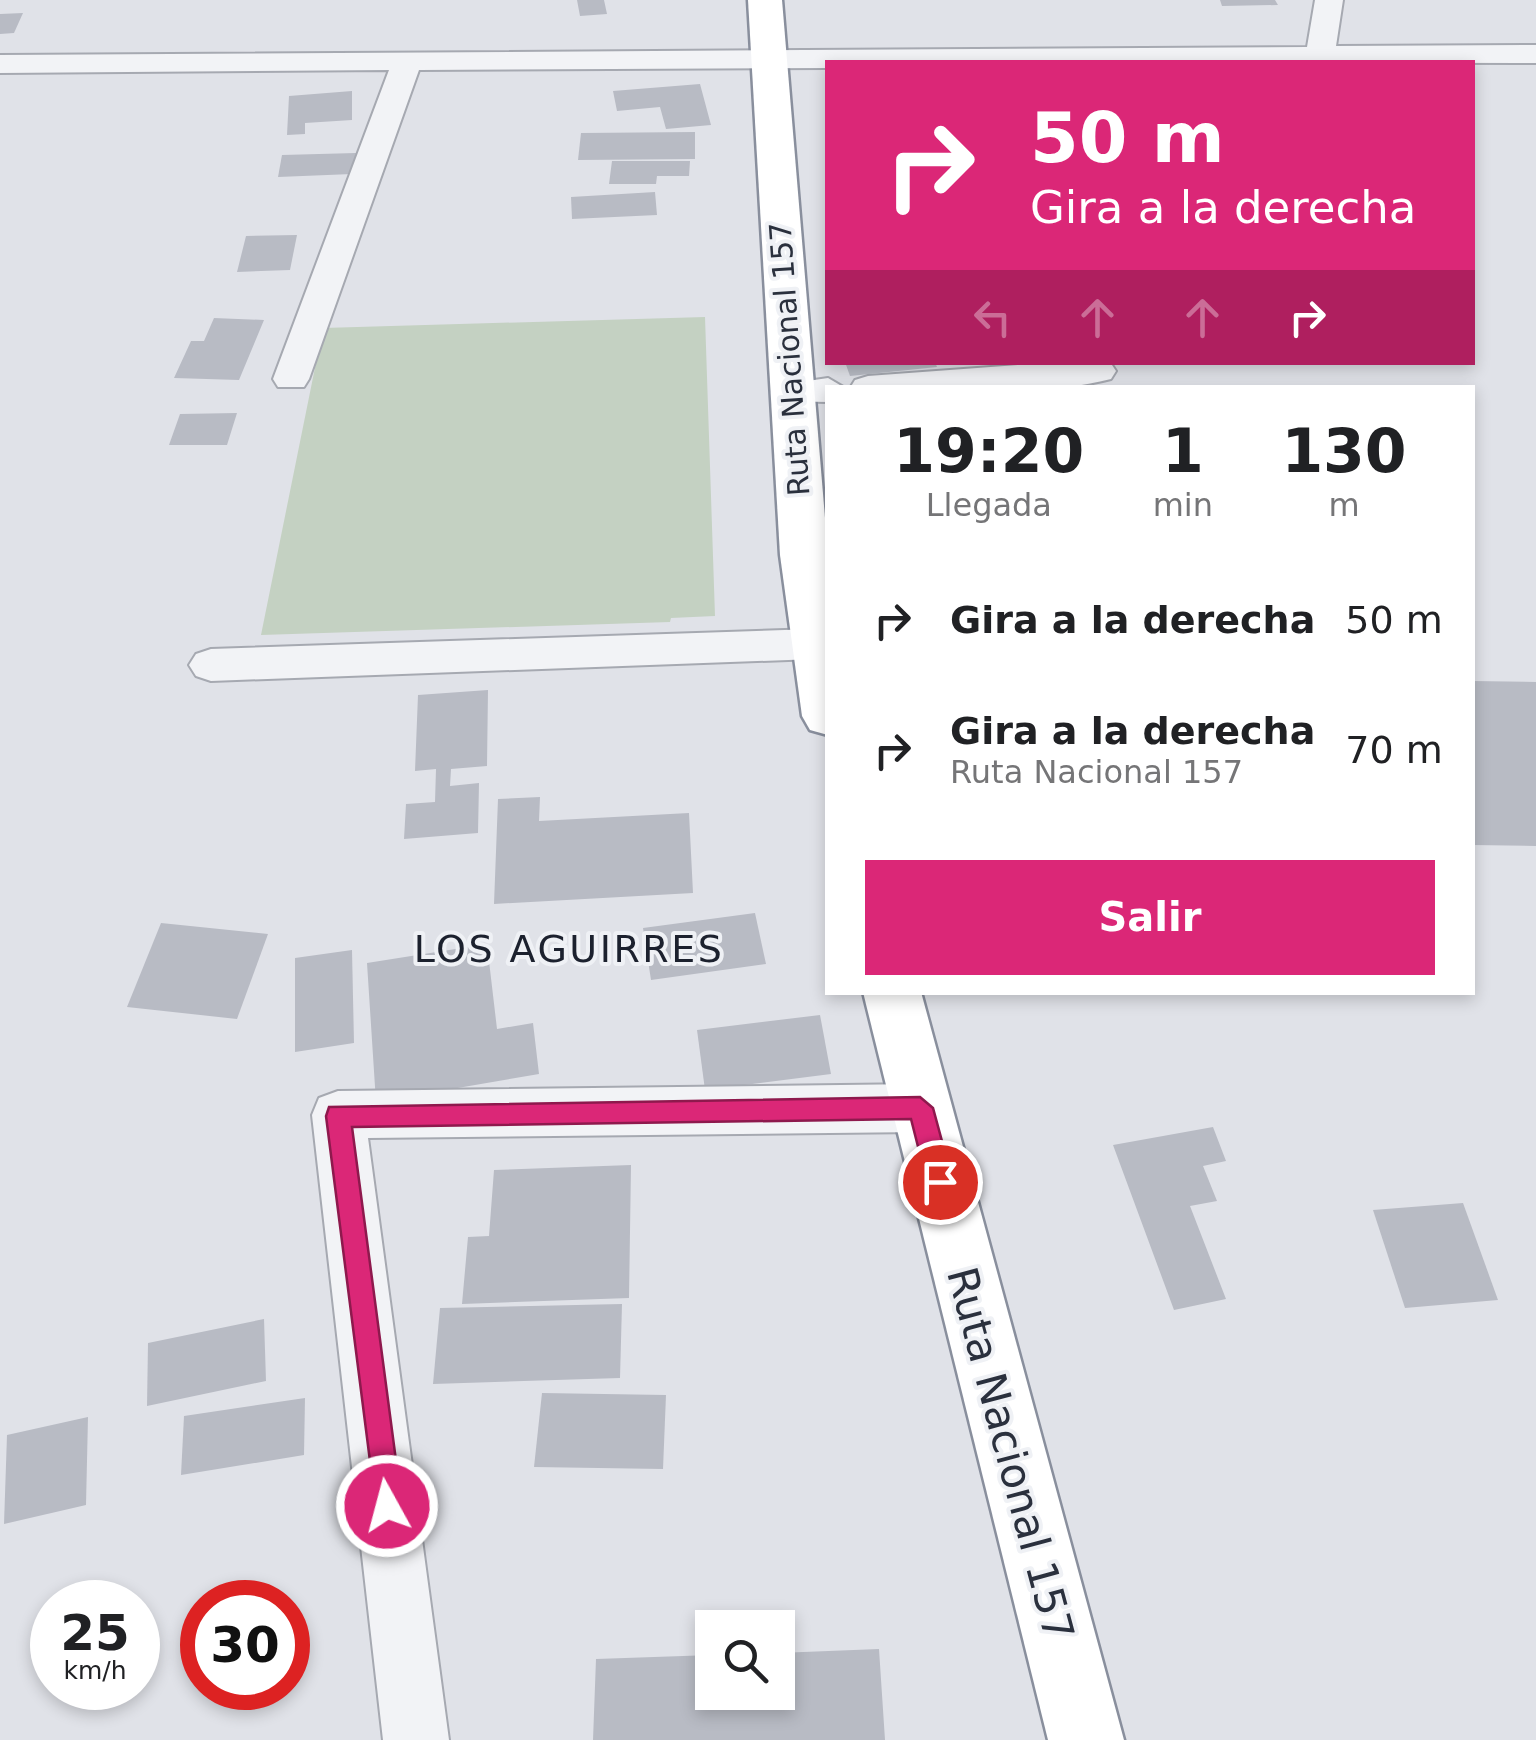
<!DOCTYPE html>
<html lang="es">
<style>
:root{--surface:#fff;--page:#f6f6f6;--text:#202124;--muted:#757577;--accent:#db2777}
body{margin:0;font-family:"DejaVu Sans",sans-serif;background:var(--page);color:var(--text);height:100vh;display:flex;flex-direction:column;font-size:38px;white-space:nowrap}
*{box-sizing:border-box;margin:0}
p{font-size:32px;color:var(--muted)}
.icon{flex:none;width:55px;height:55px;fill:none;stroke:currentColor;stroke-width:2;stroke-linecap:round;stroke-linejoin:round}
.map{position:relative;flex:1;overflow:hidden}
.panel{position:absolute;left:825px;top:385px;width:650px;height:610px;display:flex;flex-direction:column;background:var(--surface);border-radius:0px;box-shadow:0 5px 15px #0003}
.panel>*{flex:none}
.banner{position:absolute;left:825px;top:60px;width:650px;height:305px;border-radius:0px;box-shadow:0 5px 15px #0003;background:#db2777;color:#fff;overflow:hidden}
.controls{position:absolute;left:695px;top:1610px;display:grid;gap:20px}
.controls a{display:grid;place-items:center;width:100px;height:100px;border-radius:0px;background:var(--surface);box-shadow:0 5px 15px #0003;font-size:50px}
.speed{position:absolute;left:30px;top:1580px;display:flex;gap:20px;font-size:50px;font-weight:700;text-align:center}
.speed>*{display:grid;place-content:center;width:130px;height:130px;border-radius:50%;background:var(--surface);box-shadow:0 5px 15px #0003;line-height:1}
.speed small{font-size:25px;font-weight:400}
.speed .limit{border:15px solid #d22;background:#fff;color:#111}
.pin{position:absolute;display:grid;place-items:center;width:85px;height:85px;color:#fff;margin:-42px;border:5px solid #fff;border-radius:50%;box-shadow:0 2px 10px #0007}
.me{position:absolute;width:110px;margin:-55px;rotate:353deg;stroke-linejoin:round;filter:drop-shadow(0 0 8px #0008)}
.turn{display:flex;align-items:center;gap:35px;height:210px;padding:0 40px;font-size:45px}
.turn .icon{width:130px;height:130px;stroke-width:2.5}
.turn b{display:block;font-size:70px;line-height:85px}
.lanes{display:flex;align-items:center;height:95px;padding:0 40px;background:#0003;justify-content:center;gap:50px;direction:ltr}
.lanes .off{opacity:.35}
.eta{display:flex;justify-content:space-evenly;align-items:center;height:170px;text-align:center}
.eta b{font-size:60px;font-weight:800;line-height:70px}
.button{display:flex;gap:20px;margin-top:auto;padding:20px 40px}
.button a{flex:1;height:115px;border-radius:0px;background:var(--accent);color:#fff;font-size:40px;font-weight:800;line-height:115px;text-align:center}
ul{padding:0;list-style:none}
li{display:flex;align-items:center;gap:30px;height:130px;padding:0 40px}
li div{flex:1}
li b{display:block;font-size:38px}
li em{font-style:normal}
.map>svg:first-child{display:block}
.green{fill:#c4d1c2}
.building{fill:#b8bbc4}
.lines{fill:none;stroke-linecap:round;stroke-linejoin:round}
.street-casing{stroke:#a6a9b1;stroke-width:4}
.highway-casing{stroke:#898f9d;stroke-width:5}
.street{fill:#f2f3f6;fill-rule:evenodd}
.highway{fill:#fff;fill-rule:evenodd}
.route{fill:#db2777;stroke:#8e194d;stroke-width:2.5}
.labels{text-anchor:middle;stroke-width:8;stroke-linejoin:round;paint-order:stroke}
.far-street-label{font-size:30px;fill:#2a303d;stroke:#eff1f5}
.neighbourhood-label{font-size:38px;letter-spacing:2.5px;fill:#1c212e;stroke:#eff1f5}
.near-street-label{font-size:42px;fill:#2a303d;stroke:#eff1f5}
</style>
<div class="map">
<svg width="1536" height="1740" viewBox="0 0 1536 1740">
<rect width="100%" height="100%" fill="#e0e2e8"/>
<polygon class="green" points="705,317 715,616 671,618 670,622 261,635 323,328"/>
<g class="building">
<polygon points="577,0 604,0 607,14 580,16"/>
<polygon points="1220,0 1275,0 1278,5 1222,6"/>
<polygon points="23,13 14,33 0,34 0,14"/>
<polygon points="700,84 711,125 666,129 660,107 617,111 613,91"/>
<polygon points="352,91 352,120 305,123 305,134 287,135 289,96"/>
<polygon points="695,132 695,159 578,160 581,133"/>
<polygon points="356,153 352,174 278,177 282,155"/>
<polygon points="612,161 690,161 689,176 657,176 656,184 609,184"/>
<polygon points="655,192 657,215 572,219 571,197"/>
<polygon points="297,235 290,270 237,272 246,236"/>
<polygon points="214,318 264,320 239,380 174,378 191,341 204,341"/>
<polygon points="845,362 935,362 937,367 850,376"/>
<polygon points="237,413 227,445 169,445 180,414"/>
<polygon points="1472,681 1536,682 1536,846 1472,845"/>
<polygon points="488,690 487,766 451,769 450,786 479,783 478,833 404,839 406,804 435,802 436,769 415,771 418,695"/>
<polygon points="540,797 539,821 689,813 693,893 494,904 498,799"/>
<polygon points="755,913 766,964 651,980 643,928"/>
<polygon points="161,923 268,934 237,1019 127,1007"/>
<polygon points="487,944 497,1029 533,1023 539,1074 376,1102 367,963"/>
<polygon points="352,950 354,1043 295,1052 295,958"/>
<polygon points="820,1015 831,1074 705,1090 697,1030"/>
<polygon points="1213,1127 1226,1161 1203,1166 1217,1201 1190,1206 1226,1299 1174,1310 1113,1145"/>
<polygon points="631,1165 629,1298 462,1304 468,1237 489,1236 494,1170"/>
<polygon points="1463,1203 1498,1300 1405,1308 1373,1210"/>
<polygon points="622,1304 620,1378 433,1384 440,1308"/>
<polygon points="264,1319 266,1381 147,1406 148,1343"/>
<polygon points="542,1393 666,1395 663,1469 534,1467"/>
<polygon points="305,1398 304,1455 181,1475 184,1416"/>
<polygon points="88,1417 86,1505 4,1524 7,1435"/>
<polygon points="879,1649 885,1740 593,1740 596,1659 712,1655 712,1692 778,1692 778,1653"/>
</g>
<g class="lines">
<g class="street-casing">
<g id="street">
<polygon points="1315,0 1343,0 1336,46 1536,45 1536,63 828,62 828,68 419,70 309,379 304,387 278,387 273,379 389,70 0,73 0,55 1307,47"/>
<path d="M1057,362h53l6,9 -5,8c-77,20 -181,9 -261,9l5,-8 13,-4z"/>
<polygon points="828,378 845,388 828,388 828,402 780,401 774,393 780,385"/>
<polygon points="815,629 828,632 828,656 815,659 211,681 196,676 189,665 196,654 211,649"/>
<polygon points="920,1084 939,1091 946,1108 939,1125 920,1132 368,1138 449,1740 383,1740 312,1115 319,1098 338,1091"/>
</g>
</g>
<g class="highway-casing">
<g id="highway">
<polygon points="748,0 782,0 828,554 828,735 810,730 802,716 780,555"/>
<polygon points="863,992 921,992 1124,1740 1048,1740"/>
</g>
</g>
<use href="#street" class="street"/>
<use href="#highway" class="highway"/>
</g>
<polygon class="route" points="920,1097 933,1108 953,1182 949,1191 940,1194 931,1191 927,1182 911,1119 352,1127 402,1506 397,1516 387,1520 377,1516 326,1116 329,1107"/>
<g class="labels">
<g class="far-street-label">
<text transform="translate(790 359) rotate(-94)" y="10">Ruta Nacional 157</text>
</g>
<g class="neighbourhood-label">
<text x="569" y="962">LOS AGUIRRES</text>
</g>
<g class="near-street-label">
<text transform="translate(1011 1454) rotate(75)" y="15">Ruta Nacional 157</text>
</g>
</g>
</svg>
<div class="controls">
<a><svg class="icon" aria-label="search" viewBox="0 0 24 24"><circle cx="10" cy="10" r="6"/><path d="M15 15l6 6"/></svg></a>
</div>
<div class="speed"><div>25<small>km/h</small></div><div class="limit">30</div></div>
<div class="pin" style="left:940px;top:1182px;background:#d93025"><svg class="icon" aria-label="arrive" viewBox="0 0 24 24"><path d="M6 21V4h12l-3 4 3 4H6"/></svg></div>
<svg class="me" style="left:387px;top:1506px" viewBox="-20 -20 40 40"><circle r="17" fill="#db2777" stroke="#fff" stroke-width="3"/><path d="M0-11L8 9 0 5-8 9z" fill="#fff"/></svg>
<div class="banner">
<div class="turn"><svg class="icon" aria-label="right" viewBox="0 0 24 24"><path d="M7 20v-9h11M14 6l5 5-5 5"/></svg><div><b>50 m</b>Gira a la derecha</div></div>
<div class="lanes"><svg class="icon off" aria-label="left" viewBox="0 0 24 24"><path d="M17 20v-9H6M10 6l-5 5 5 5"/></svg><svg class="icon off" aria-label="ahead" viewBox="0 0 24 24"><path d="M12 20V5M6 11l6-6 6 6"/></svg><svg class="icon off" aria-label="ahead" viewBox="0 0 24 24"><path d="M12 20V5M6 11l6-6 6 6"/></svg><svg class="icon" aria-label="right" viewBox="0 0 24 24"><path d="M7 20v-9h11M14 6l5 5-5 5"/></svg></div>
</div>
<section class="panel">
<div class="eta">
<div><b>19:20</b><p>Llegada</p></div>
<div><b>1</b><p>min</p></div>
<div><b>130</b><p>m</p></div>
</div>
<ul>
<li><svg class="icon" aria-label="right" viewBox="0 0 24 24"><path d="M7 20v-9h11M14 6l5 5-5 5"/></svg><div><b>Gira a la derecha</b></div><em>50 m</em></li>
<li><svg class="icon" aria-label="right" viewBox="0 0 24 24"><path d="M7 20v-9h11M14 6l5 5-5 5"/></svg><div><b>Gira a la derecha</b><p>Ruta Nacional 157</p></div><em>70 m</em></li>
</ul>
<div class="button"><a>Salir</a></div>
</section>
</div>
